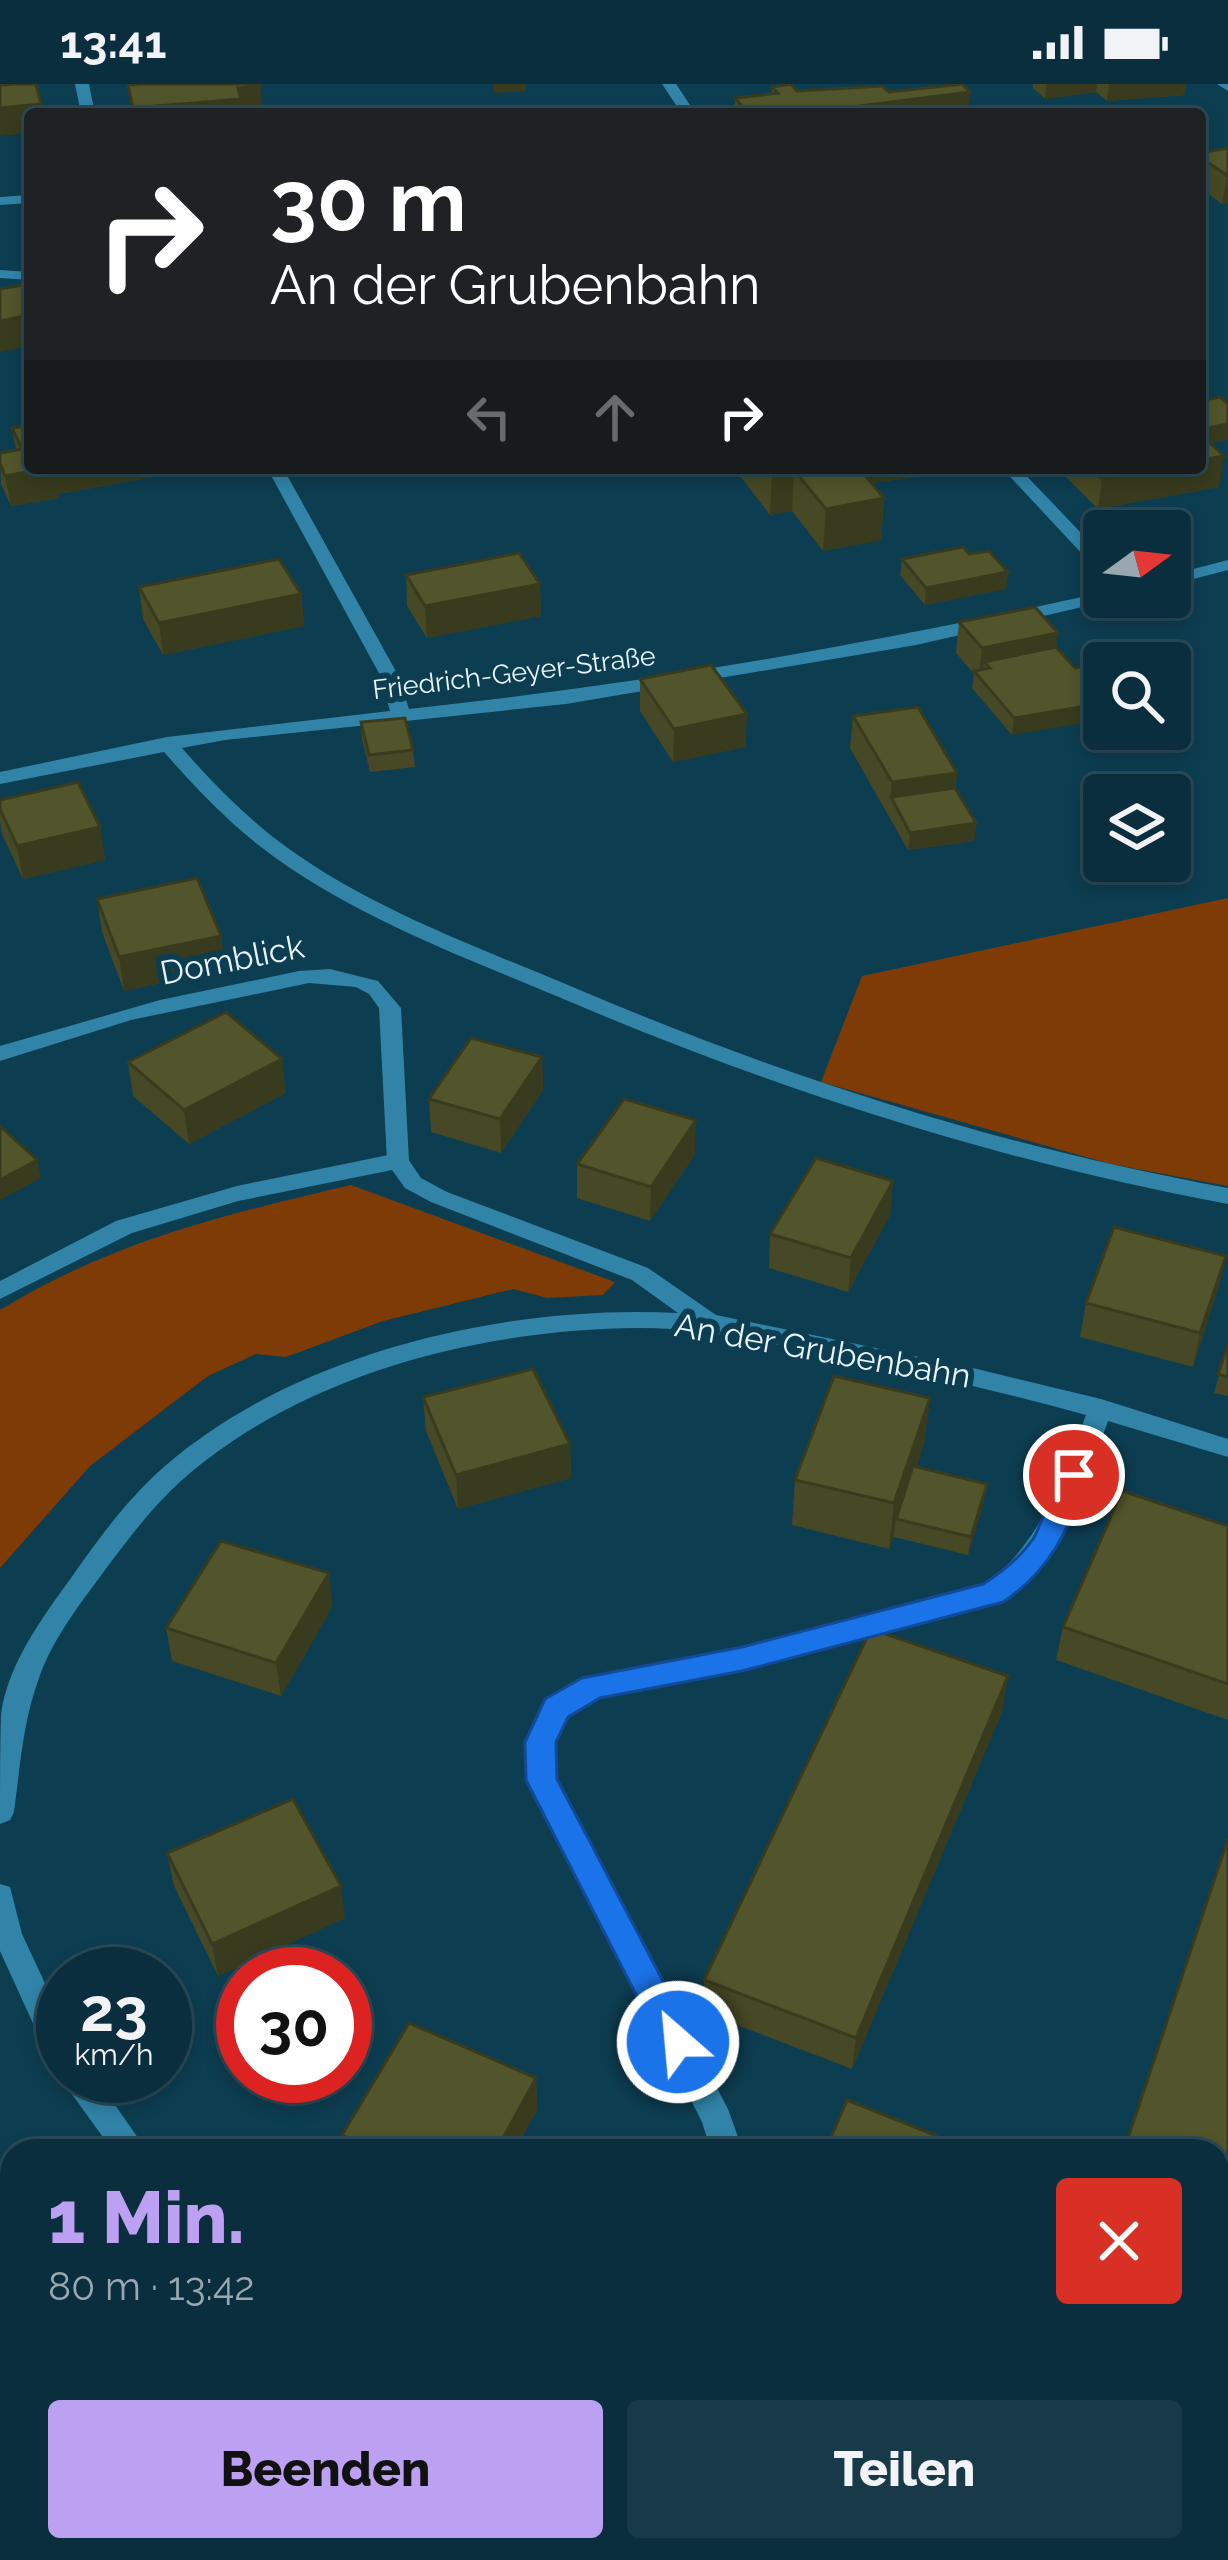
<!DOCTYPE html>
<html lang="de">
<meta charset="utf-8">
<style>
:root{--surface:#0a2e3d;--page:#183a48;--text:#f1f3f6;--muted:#99a8b0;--line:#2a4a57;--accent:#bca0f2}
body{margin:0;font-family:Raleway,sans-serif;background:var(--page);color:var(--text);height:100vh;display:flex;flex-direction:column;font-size:45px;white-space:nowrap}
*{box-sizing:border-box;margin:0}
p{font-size:39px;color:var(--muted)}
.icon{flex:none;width:66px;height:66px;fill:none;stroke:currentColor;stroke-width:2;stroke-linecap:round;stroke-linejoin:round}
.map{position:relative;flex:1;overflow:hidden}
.side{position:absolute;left:0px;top:2055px;width:1230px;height:423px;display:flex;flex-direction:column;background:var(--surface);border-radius:36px 36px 0 0;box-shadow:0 6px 18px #0003,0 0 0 3px var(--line)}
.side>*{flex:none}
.top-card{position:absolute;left:24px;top:24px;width:1182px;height:366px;border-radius:12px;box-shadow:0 6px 18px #0003,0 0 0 3px var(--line);background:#202124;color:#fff;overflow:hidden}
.needle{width:78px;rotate:75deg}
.fabs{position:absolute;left:1083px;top:426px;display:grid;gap:24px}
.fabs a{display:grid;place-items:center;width:108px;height:108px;border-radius:12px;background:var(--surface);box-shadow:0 6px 18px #0003,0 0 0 3px var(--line);font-size:60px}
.speed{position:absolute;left:36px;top:1863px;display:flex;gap:24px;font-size:60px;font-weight:700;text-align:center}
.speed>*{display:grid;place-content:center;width:156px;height:156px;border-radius:50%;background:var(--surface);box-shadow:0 6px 18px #0003,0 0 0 3px var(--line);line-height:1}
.speed small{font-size:30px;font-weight:400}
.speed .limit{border:18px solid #d22;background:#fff;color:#111}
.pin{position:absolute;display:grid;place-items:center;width:102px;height:102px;color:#fff;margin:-51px;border:6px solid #fff;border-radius:50%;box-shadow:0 3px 12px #0007}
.me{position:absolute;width:132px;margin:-66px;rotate:333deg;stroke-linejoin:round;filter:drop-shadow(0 0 9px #0008)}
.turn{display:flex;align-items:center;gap:42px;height:252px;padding:0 48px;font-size:54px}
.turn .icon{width:156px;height:156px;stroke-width:2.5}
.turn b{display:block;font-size:84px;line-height:102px}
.lanes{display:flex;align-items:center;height:114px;padding:0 48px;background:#0003;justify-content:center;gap:60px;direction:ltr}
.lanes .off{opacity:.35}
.round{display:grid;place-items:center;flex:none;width:126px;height:126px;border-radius:12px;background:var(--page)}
.head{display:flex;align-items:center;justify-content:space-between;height:204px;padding:0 48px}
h1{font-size:72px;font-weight:800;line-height:90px;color:var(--accent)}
.primary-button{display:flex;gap:24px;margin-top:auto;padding:24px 48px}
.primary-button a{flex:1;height:138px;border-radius:12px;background:var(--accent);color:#111;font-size:48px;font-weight:800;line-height:138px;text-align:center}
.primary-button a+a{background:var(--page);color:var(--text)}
.status{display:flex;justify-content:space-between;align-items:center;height:84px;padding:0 60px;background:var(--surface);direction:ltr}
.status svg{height:33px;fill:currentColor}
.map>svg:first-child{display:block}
.green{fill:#7e3b06}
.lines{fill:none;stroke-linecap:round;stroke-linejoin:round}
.lane{fill:#3184a8;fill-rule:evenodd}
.street{fill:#3184a8;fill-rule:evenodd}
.wall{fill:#474825}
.shaded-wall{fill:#393b1e}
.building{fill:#52542b;stroke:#393b1e;stroke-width:3}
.route{fill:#1a73e8;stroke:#114b97;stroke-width:3}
.labels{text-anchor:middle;stroke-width:12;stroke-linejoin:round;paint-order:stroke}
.far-street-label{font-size:27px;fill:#e7f5fc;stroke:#0d3d51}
.street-label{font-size:33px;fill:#e7f5fc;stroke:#0d3d51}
</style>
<div class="status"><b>13:41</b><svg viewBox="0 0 49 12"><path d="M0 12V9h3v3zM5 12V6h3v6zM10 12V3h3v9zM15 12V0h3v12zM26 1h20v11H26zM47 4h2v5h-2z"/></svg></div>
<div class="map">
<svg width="1228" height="2476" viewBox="0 0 1228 2476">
<rect width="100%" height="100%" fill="#0d3d51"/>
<g class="green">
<polygon points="1228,814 1228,1102 1111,1080 821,998 862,892"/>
<path d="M351,1101l264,97 -12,13 -56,3 -34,-9 -130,32 -97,36 -30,-3 -48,22 -118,90 -90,102v-258c113,-69 224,-95 351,-125z"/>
</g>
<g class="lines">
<polygon class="lane" points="330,885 378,897 401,924 409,1077 406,1082 390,1082 387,1077 379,924 369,910 356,903 309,899 131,936 0,977 0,962 160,916 299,887"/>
<g class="street">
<polygon points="75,0 89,0 95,30 81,30"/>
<polygon points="662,0 676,0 696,30 682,30"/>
<polygon points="1217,0 1228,0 1228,7"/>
<polygon points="30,111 30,119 0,121 0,113"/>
<polygon points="0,186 30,188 30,196 0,194"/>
<path d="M267,384h16l115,207 11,34c234,-25 465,-65 695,-117v5h9l-9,5 -188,43 -350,59 -341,36 -43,8c28,32 58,63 91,89 89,69 200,108 302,151 212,90 426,159 653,200v16c-231,-43 -451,-114 -667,-206 -102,-43 -212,-83 -300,-151 -36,-28 -67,-61 -97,-95l-164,32v-12l167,-35 223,-26 -10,-36z"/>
<polygon points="1002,384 1019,384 1104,473 1104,488 1098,487"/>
<polygon points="1228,476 1228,486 1170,501 1170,491"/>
<path d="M398,1069l8,3 15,22 26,14 201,76 68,47 261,54 124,30 127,40v18l-120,-36c-25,69 -47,134 -107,180l-259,69 -143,27 -33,19 -12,25 2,39 172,329 15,42h-32l-9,-29 -174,-342 -2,-39 20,-41 37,-21 159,-31 242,-62c57,-44 77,-105 102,-171 -91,-25 -183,-46 -275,-64 -57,-11 -113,-23 -171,-23 -159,1 -336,45 -458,152 -29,26 -53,58 -77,90 -25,34 -52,68 -66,108 -16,43 -19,89 -25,134l-4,8 -10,4c0,-36 0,-75 1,-110 7,-50 41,-96 70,-136 28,-40 57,-80 94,-112 131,-114 343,-162 513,-153l-46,-33 -201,-78 -26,-14 -13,-18 -154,31 -106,32 -132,66v-18l116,-60 121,-35z"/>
<polygon points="0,1800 10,1803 22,1850 63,1938 63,1985 52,1981 0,1867"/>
<polygon points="63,1989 95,1992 147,2067 113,2067 66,2002"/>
<polygon points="1228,2384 1228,2450 1221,2453 1227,2466 1224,2476 1190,2476 1193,2466 1218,2466 1218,2388"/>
<polygon points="830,2466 881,2466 885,2476 834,2476"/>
</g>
</g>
<g class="wall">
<polygon points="1033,0 1186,0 1184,11 1107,17 1096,8 1045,15 1033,4"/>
<polygon points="772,3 797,7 889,8 968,30 734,30 735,14 772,9"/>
<polygon points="1228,64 1228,119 1222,120 1200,104 1200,69"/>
<polygon points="1200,317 1228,356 1210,359 1219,403 1098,425 1066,393 1067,384 1200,384"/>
<polygon points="12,344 30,384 203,384 58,410 59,414 11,422 1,400 0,369 16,366"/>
<polygon points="734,384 947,384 947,389 871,399 884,414 881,456 823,467 792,427 770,431"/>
<polygon points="969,470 1008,488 1006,505 925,521 900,491 902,475"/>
<polygon points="406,491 540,500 541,532 427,554 407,522"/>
<polygon points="139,503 301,510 304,542 163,571 143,535"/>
<polygon points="1035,523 1012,651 972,604 974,590 956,569 959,538"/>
<polygon points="640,595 747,630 745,663 673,678 640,627"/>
<polygon points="853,632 957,689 955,704 976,739 974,757 908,766 850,664"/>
<polygon points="361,638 413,666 415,683 370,688 362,655"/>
<polygon points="0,716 100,743 105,776 23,795 2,750 0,737"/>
<polygon points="97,815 221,852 225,885 124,907 102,848"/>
<polygon points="542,973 543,1006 501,1069 431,1048 429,1015"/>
<polygon points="128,978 286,1009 189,1060 133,1012"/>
<polygon points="695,1070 650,1137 577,1114 577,1080"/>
<polygon points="893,1097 890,1131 848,1208 769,1184 770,1150"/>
<polygon points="1226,1172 1218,1205 1193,1283 1080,1253 1086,1219"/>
<polygon points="1228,1260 1228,1312 1214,1309"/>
<polygon points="423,1313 570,1360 571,1394 458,1425 426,1347"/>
<polygon points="930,1314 924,1360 916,1383 984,1418 968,1471 894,1453 894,1451 889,1465 792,1441 795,1396"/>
<polygon points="1228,1442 1228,1636 1056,1576 1063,1543"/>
<polygon points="329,1489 332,1523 281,1612 172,1577 166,1544"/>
<polygon points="1003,1625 852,1985 703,1928 704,1896"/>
<polygon points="1228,1755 1228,2141 1218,2137 1218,2067"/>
<polygon points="167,1769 345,1834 218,1892 174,1802"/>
<polygon points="536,1994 537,2026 514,2067 344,2067 342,2051"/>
</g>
<g class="shaded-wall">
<polygon points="493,0 526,0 526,7 494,9"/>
<polygon points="1046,0 1097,0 1096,8 1045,15"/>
<polygon points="1109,0 1186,0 1184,11 1107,17"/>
<polygon points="260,2 263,29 134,30 133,24 238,4"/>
<polygon points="970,8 968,30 856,30 859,22"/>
<polygon points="41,20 42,30 30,30 30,49 0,52 0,24"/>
<polygon points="1227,92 1228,119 1222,120"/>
<polygon points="30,231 30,262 0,268 0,237"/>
<polygon points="1228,340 1228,356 1200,361 1202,345"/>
<polygon points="1224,372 1219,403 1098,425 1102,395 1159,384 1200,384 1200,376"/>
<polygon points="49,384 203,384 58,410 59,414 11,422 5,392"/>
<polygon points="333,384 370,384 333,391"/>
<polygon points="839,384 947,384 947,389 838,403"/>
<polygon points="794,386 792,427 770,431 772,389"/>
<polygon points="884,414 881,456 823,467 826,425"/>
<polygon points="1008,488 1006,505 925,521 926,504"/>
<polygon points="540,500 541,532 427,554 425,522"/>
<polygon points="301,510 304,542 163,571 159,539"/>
<polygon points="1058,549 1054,581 990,584 984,578 982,595 979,593 982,564"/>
<polygon points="1104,619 1104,636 1012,651 1014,634"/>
<polygon points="747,630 745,663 673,678 674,645"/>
<polygon points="957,689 954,721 891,713 892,698"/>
<polygon points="976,739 974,757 908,766 910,749"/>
<polygon points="100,743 105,776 23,795 17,762"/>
<polygon points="221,852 225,885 124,907 119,873"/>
<polygon points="542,973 543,1006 501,1069 500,1035"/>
<polygon points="282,975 286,1009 189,1060 184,1026"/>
<polygon points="696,1036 695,1070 650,1137 651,1103"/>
<polygon points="37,1076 41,1094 0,1116 0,1096"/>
<polygon points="893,1097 890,1131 848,1208 851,1174"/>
<polygon points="1226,1172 1218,1205 1193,1283 1200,1249"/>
<polygon points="930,1314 924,1360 899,1436 896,1435 894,1451 889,1465 894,1419"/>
<polygon points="570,1360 571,1394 458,1425 456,1391"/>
<polygon points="987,1400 984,1418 968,1471 971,1453"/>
<polygon points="329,1489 332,1523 281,1612 276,1579"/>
<polygon points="1008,1592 1003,1625 852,1985 856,1954"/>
<polygon points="341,1802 345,1834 218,1892 212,1860"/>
<polygon points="536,1994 537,2026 514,2067 496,2067"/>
<polygon points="0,2361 5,2376 0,2378"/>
</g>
<g class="building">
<polygon points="16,0 36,0 41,20 0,24 0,1"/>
<polygon points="142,0 260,0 260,2 238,4 241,15 133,24 128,1"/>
<polygon points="791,0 797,7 882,2 889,8 962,0 970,8 859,22 866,29 856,30 749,30 735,14 778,9 772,3"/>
<polygon points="1228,64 1228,92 1200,73 1200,69"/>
<polygon points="30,200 30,231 0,237 0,205"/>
<polygon points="1220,313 1228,320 1228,340 1202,345 1200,343 1200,317"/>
<polygon points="30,341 30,384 49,384 5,392 0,379 0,369 22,365 12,344"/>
<polygon points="1200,350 1224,372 1200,376"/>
<polygon points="767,384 859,384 884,414 826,425 794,386 772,389"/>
<polygon points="1091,384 1159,384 1102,395"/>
<polygon points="963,463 969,470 989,467 1008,488 926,504 902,475"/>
<polygon points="519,469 540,500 425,522 406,491"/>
<polygon points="279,475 301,510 159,539 139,503"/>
<polygon points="1035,523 1058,549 982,564 959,538"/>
<polygon points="1056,563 1075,584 1104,579 1104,599 1100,600 1104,604 1104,619 1014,634 974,587 990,584 984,578"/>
<polygon points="711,581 747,630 674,645 640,595"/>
<polygon points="918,623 957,689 892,698 853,632"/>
<polygon points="405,634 413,666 369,671 361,638"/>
<polygon points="78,698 100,743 17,762 0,725 0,716"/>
<polygon points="955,704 976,739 910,749 891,713"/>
<polygon points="197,794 221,852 119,873 97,815"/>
<polygon points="226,928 282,975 184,1026 128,978"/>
<polygon points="471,954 542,973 500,1035 429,1015"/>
<polygon points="624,1015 696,1036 651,1103 577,1080"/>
<polygon points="0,1042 37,1076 0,1096"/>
<polygon points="816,1074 893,1097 851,1174 770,1150"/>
<polygon points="1114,1143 1226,1172 1200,1249 1086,1219"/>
<polygon points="1228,1260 1228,1293 1218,1290"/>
<polygon points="533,1285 570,1360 456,1391 423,1313"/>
<polygon points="834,1292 930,1314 894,1419 795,1396"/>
<polygon points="913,1382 987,1400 971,1453 896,1435"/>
<polygon points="1122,1407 1228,1442 1228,1600 1063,1543"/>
<polygon points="221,1457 329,1489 276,1579 166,1544"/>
<polygon points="871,1545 1008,1592 856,1954 704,1896"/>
<polygon points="293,1715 341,1802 212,1860 167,1769"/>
<polygon points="1228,1755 1228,2107 1218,2103 1218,2067 1124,2066"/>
<polygon points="409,1939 536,1994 496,2067 377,2067 342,2051"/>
<polygon points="847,2016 975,2067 825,2067"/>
</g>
<path class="route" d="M1074,1381l15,10c-21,53 -37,95 -86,127l-261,69 -142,27 -32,19 -12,25 1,37 138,263 -5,11 -12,5 -12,-5 -140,-273 -1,-38 20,-43 37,-21 160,-31 241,-63c19,-12 37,-26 50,-45 14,-21 16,-66 41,-74z"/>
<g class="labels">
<g class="far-street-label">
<text transform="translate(514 589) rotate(-7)" y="9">Friedrich-Geyer-Straße</text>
</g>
<g class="street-label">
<text transform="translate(232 875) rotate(-11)" y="12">Domblick</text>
<text transform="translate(823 1266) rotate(10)" y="12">An der Grubenbahn</text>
</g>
</g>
</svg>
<div class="fabs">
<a><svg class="needle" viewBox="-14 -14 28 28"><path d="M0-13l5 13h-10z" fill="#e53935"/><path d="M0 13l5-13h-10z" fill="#99a8b0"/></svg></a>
<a><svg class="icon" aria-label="search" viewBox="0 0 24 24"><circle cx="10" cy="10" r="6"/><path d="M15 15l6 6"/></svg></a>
<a><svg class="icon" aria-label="layers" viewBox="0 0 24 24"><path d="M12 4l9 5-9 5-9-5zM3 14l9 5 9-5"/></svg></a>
</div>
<div class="speed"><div>23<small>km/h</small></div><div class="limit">30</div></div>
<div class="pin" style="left:1074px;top:1391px;background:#d93025"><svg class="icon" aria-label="arrive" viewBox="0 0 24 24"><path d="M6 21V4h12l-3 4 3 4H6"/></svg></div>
<svg class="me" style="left:678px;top:1958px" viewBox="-20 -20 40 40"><circle r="17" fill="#1a73e8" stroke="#fff" stroke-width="3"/><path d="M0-11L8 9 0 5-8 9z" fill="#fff"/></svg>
<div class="top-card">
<div class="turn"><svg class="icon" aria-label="right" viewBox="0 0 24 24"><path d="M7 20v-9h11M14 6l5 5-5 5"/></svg><div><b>30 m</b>An der Grubenbahn</div></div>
<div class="lanes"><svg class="icon off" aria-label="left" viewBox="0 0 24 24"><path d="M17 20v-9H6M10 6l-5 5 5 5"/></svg><svg class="icon off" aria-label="ahead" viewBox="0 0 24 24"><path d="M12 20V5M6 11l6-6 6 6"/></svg><svg class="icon" aria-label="right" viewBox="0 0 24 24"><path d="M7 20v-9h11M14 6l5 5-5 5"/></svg></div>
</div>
<section class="side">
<div class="head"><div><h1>1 Min.</h1><p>80 m · 13:42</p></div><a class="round" style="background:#d93025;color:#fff"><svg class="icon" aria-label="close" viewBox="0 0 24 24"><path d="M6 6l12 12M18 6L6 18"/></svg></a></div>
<div class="primary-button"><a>Beenden</a><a>Teilen</a></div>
</section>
</div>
